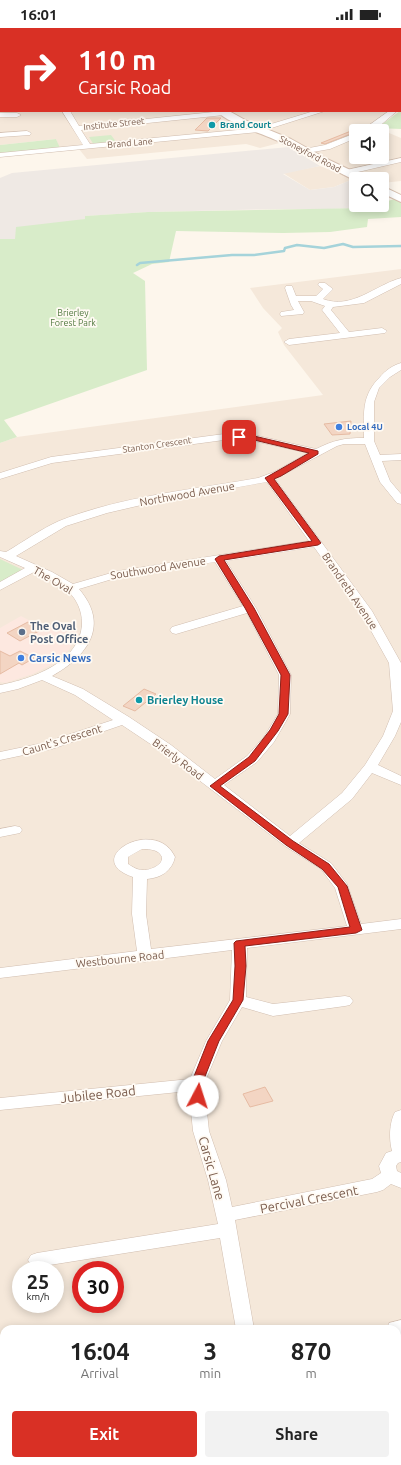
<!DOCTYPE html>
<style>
:root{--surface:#fff;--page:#f2f2f2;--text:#222;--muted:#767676;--accent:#d93025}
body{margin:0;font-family:Ubuntu,sans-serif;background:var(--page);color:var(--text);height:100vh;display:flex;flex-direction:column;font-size:15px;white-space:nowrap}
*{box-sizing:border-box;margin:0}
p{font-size:13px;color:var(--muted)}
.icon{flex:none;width:22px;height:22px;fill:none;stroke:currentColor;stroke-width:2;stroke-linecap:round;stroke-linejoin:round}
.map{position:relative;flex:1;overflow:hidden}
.side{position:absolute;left:0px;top:1297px;width:401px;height:140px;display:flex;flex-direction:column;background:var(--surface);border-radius:12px 12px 0 0;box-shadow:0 2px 10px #0003}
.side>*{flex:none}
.guide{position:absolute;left:0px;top:0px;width:401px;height:84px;box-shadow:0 2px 10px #0003;background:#d93025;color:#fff;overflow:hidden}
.tools{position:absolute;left:349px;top:96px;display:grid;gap:8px}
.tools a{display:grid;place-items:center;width:40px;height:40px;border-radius:4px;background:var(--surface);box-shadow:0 2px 10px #0003;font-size:20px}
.speed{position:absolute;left:12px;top:1233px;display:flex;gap:8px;font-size:20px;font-weight:700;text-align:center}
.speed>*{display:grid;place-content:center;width:52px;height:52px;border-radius:50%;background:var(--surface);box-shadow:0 2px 10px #0003;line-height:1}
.speed small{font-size:10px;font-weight:400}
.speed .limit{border:6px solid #d22;background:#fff;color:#111}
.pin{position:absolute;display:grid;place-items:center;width:34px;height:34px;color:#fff;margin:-17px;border-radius:8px;box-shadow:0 2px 6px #0006}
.me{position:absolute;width:44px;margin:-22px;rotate:5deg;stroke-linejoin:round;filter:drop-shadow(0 0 3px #0008)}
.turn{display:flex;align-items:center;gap:14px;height:84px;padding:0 12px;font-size:18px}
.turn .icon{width:52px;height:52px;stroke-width:2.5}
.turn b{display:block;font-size:28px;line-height:34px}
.eta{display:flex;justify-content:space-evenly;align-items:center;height:68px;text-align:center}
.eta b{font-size:24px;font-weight:700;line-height:28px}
.button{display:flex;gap:8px;margin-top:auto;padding:8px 12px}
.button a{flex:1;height:46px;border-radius:4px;background:var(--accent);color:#fff;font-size:16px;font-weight:700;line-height:46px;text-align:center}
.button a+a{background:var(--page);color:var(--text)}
.status{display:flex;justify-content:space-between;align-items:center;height:28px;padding:0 20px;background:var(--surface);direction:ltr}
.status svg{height:11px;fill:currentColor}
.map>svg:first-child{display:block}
.residential{fill:#f5e8da;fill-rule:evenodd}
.commercial{fill:#fde8e0}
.industrial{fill:#efe9e4}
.green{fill:#d8ecc9}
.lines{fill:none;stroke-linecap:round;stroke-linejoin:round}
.stream{stroke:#a5d3da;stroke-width:2.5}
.building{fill:#f3d5c3;stroke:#e6bba3}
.minor-casing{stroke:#d1beb0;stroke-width:1}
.secondary-casing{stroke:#d6c0b0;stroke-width:2}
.minor{fill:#fff;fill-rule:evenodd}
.secondary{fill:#fff;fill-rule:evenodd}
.route{fill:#d93025;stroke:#8d1f18}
.culture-dot{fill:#0f9aa8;stroke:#fffaf3;stroke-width:1.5}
.shop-dot{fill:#3f7fe0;stroke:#fffaf3;stroke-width:1.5}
.service-dot{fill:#5c6f8a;stroke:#fffaf3;stroke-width:1.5}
.labels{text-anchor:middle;stroke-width:3.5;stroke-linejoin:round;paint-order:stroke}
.far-street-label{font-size:9px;fill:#7a5c4d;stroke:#fffaf3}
.far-culture-label{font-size:9px;font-weight:bold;fill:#0d838f;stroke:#fffaf3;text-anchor:start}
.far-park-label{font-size:9px;fill:#537a41;stroke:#fffaf3}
.far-shop-label{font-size:9px;font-weight:bold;fill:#366cbe;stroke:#fffaf3;text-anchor:start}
.street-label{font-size:11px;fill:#7a5c4d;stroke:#fffaf3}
.service-label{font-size:11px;font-weight:bold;fill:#4e5e75;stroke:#fffaf3;text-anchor:start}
.shop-label{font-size:11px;font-weight:bold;fill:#366cbe;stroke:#fffaf3;text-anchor:start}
.culture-label{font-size:11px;font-weight:bold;fill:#0d838f;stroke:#fffaf3;text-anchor:start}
.near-street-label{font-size:13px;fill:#7a5c4d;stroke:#fffaf3}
</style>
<div class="status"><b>16:01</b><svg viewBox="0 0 49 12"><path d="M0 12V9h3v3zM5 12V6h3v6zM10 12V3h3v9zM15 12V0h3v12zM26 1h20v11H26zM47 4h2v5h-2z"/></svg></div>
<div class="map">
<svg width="401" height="1437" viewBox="0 0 401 1437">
<rect width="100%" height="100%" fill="#fdf6ec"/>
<g class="residential">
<path d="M0,0l62,1h-61v82h397l-21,17 24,10v43l-19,2v-4h-17l-78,-38 -27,7 -14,-4 -159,15 -8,-10 -19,2 -4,-12 -56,6zM356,103h26v26h-26z"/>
<polygon points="80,0 299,0 300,1 81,1"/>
<polygon points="320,138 353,151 334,159 310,162 283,145"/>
<path d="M401,241v1196h-332l-1,-4h329v-132h-393v103h-4v-989l17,-6 306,-42 -39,-50 -6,-13 4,-4 -19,-20 -13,-20zM21,1242h34v34h-34zM81,1242h34v34h-34z"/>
</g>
<g class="commercial">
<polygon points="21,588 40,598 79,604 69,622 53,636 33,646 5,655 0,654 0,600"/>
<polygon points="0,1404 4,1404 4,1433 68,1433 69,1437 0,1437"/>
</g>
<polygon class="industrial" points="289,119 320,138 283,146 310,162 334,159 353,151 356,152 356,177 374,177 365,180 329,181 281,181 148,184 85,188 85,191 15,211 0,211 0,150 12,145"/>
<g class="green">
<polygon points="401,77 401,101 377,100 400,83"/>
<polygon points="111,107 117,115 94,117 89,109"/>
<polygon points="56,111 60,120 0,126 0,117"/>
<polygon points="397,170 401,173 401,189 368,191 367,199 330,204 283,205 176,203 169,234 152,236 133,245 145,253 147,342 4,392 17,409 0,415 0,211 15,211 16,199 85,191 85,188 148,184 365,180 374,177 382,177 382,175"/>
<polygon points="0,531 21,541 22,543 0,555"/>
</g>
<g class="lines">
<polyline class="stream" points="137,237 140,235 232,227 254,227 284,223 285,220 297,217 324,220 343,216 353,219 401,218"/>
</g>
<g class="building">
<polygon points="207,90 221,90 208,103 195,102"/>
<polygon points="356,101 356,104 325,116 321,115"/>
<polygon points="351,393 350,406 332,407 324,396"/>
<polygon points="28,594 41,602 20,613 7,605"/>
<polygon points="0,623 10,628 20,623 34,630 22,637 19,635 0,646"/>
<polygon points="144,661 156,666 135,683 123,678"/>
<polygon points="265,1059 273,1073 250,1079 243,1066"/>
</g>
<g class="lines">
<g class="minor-casing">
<g id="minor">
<rect x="125" y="0" width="6" height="1"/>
<polygon points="257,0 263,0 264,1 258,1"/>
<rect x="0" y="15" width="1" height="4"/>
<rect x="400" y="63" width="1" height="4"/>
<polygon points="62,83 70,83 79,98 223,83 228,85 224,87 81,102 90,116 258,100 314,83 325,83 259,104 0,129 0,125 83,117"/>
<polygon points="389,83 397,83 375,102 361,103"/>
<polygon points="0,85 17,85 21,87 17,89 0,89"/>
<polygon points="27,103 31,105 30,107 0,109 0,105"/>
<polygon points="356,105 356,110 330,121 307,125 303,123 304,121 325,117"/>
<polygon points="401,130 401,134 345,147 341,145 342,143"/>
<path d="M401,250v6l-37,19 -31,4 -2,3 18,22 33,-4 5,3 -2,2 -96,12 -5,-3 5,-3 51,-6 -18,-23 3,-4 -14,-5h-13l6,11 -1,2 -22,2 -1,-2 1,-2 13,-2 -3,-5 -6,-17 1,-2h6l4,10h20l7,-7 -5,-4 1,-2h6l8,6 -10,10c29,11 52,-14 78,-21z"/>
<path d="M401,335v7l-11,7 -11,11 -5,14v39l6,14 21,-1v6l-19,1 8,20 11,13v10l-4,-1 -17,-21 -15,-38h-21l-7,2 -62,33 97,132 29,52v59l-6,14 -17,29 23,11v9l-29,-12 -20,26 -53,44 32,20 16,21 14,40 40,-5v10l-154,19 -1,49 27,7 72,-8 5,1 3,4 -3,4 -5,1 -72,10 -31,-9 -20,34 -18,43 5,47 17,49 6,27 140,-28 9,-6 -2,-7 7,-13 6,-2c-3,-11 -3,-28 3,-39l6,-2v52l-3,1 -2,3 1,5 4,2v15l-10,-4 -8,6 -6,2 -142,28 19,109h-18l-16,-91 -183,29 -6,-2 -3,-5 3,-5 6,-2 181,-29 -10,-44 -15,-49 -4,-40 -189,19v-12l190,-19 16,-38 24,-41 2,-50 -81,10 -6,2 -4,-1 -141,17v-10l137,-17 -5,-37 1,-37c-54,-18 23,-62 42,-20 -3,14 -14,21 -28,22l-1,35 5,35 196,-23 -12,-38 -14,-19 -36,-23 -124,-95 -39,-26 -70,24 -52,11v-8l43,-9 70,-23 -38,-25 -33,-15 -24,9 -18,4v-8c32,-6 81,-23 82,-62 0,-12 -5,-23 -13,-31 -10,-9 -23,-14 -35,-20l-34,18v-8l25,-14 -25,-11v-6l6,1c17,-10 35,-23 53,-31 63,-25 133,-31 199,-43l16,-6 34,-19 -54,-12 -30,-1 -172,23 -52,16v-6l51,-16 173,-23 30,1 62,14c18,-9 28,-11 48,-11 0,-25 -3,-42 16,-61 5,-6 13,-12 21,-14zM267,454l42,59 -191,30 -45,13 -21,-12 -36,-16 50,-30 41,-13 43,-10zM314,519l46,64 29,52 4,48 -10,25 -18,29 -23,28 -52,43 -66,-51 33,-23 17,-20 11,-19 5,-9 1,-39 -35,-67 -30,-47zM215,534l28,44 -71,21 -2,3 2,3 4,1 71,-21 32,62 -1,39 -14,23 -17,19 -32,23 -44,-34 -42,-28 -46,-28 -31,-13c36,-20 58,-51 27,-87l40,-12zM142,821c5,0 14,0 18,5 8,9 -10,17 -17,16 -6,0 -10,-3 -15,-6v-7z"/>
<polygon points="15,798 20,799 22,802 20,805 0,809 0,801"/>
<polygon points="401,1292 401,1308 397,1309 397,1301 387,1301 389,1295"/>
<polygon points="397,1322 401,1323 401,1348 397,1347"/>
<polygon points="249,1433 269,1433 270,1437 250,1437"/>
</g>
</g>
<g class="secondary-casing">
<g id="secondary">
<rect x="63" y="0" width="9" height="1"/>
<rect x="400" y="51" width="1" height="6"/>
<path d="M217,83h12l18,10 44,18 36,20 38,18 1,2h-10v2c-24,-12 -48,-25 -72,-37 -17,-9 -56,-20 -67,-33z"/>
<polygon points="382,158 401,167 401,174 382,165"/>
</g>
</g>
<use href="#minor" class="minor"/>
<use href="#secondary" class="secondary"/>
</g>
<polygon class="route" points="236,408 254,408 318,423 318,426 281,448 274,451 321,515 318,517 224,532 254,580 290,647 288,686 278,703 255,733 220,758 293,813 329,836 347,858 362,902 356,905 245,918 246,938 243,972 219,1013 202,1056 203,1068 202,1071 198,1072 194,1071 191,1056 208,1013 233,972 235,938 234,915 236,913 350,899 338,859 322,841 286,817 210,758 249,729 270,702 279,686 281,647 245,580 215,531 219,528 312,513 265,450 309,425 254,412 236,411"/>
<g class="culture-dot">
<circle cx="212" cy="97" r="4"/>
<circle cx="139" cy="672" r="4"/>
</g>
<g class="shop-dot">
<circle cx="339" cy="399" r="4"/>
<circle cx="21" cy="630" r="4"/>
</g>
<circle class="service-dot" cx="22" cy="604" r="4"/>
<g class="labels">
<g class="far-street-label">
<text transform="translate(114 96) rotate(-6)" y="3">Institute Street</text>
<text transform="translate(130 115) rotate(-5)" y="3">Brand Lane</text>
<text transform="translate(310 126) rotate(28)" y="3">Stoneyford Road</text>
<text transform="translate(157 417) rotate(-8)" y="3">Stanton Crescent</text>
</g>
<g class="far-culture-label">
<text x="220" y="100">Brand Court</text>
</g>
<g class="far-park-label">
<text x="73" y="288">Brierley<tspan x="73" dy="10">Forest Park</tspan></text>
</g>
<g class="far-shop-label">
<text x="347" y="402">Local 4U</text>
</g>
<g class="street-label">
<text transform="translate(187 466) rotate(-10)" y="4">Northwood Avenue</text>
<text transform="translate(158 540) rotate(-9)" y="4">Southwood Avenue</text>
<text transform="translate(53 552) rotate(30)" y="4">The Oval</text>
<text transform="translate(350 563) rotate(56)" y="4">Brandreth Avenue</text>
<text transform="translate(62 712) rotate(-17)" y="4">Caunt's Crescent</text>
<text transform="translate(178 731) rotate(37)" y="4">Brierly Road</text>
<text transform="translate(120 931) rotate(-6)" y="4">Westbourne Road</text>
</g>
<g class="service-label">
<text x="30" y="602">The Oval<tspan x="30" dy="13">Post Office</tspan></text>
</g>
<g class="shop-label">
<text x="29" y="634">Carsic News</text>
</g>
<g class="culture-label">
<text x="147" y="676">Brierley House</text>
</g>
<g class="near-street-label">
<text transform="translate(98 1066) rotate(-6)" y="5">Jubilee Road</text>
<text transform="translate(212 1140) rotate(74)" y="5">Carsic Lane</text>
<text transform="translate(309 1171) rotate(-11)" y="5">Percival Crescent</text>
</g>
</g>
</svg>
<div class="tools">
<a><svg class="icon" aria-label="sound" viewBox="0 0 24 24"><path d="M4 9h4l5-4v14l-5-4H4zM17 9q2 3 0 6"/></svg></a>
<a><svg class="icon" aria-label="search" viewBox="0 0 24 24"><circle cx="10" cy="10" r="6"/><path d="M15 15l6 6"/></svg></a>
</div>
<div class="speed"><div>25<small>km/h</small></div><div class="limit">30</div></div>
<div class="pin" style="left:239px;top:409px;background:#d93025"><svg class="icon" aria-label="arrive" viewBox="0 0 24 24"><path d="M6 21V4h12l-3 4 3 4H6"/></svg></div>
<svg class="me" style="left:198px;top:1068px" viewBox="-20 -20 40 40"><circle r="19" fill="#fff"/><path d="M0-13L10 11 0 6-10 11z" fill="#d93025"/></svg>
<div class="guide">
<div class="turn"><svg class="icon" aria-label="right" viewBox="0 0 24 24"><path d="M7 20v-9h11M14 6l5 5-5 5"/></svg><div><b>110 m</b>Carsic Road</div></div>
</div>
<section class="side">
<div class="eta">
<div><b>16:04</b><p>Arrival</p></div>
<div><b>3</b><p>min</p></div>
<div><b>870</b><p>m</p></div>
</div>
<div class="button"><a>Exit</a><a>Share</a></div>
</section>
</div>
